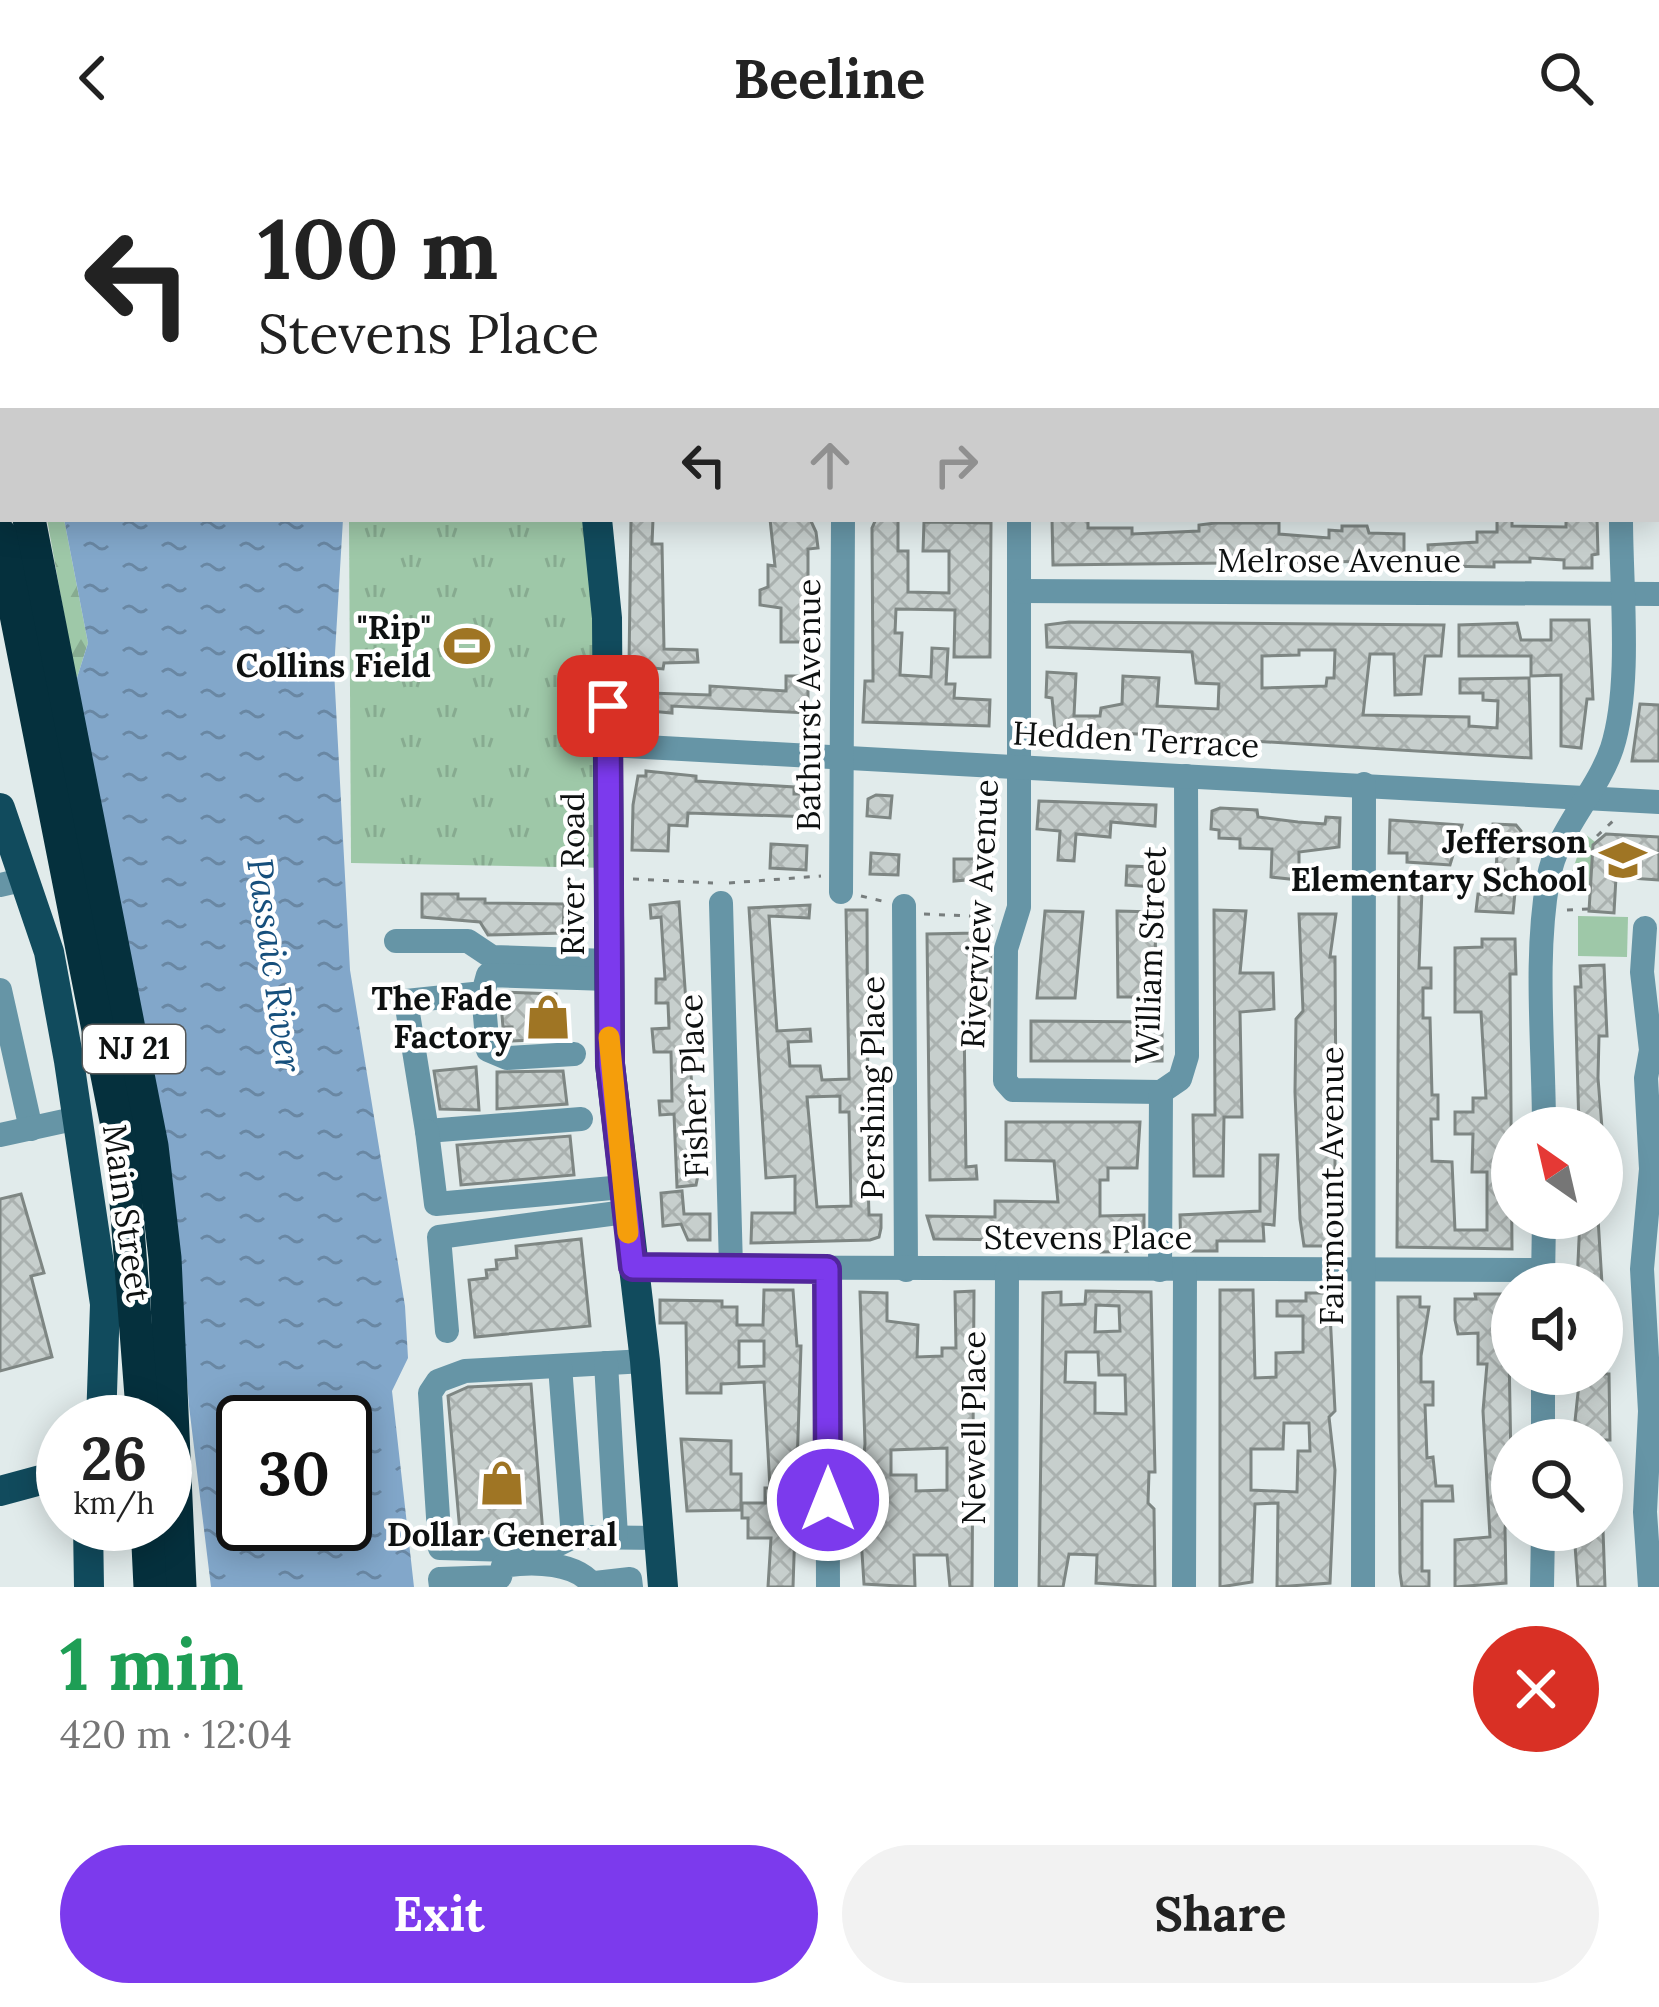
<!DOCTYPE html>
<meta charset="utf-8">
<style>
:root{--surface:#fff;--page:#f2f2f2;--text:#222;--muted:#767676;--accent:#7c3aed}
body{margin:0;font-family:Lora,serif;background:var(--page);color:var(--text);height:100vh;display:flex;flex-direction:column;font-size:45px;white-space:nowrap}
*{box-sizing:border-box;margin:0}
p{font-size:39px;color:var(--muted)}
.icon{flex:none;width:66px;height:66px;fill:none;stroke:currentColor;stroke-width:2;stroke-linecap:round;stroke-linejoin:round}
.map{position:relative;height:1431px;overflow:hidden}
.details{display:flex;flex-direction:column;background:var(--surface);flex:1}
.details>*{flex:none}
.banner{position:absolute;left:0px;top:0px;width:1659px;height:366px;box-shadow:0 6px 30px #0003;background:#fff;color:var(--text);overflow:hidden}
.needle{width:78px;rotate:326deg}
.buttons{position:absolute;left:1491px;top:951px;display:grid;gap:24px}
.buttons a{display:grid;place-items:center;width:132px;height:132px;border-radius:50%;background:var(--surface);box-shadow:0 6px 30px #0003;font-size:60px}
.speed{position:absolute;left:36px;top:1239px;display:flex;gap:24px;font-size:60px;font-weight:700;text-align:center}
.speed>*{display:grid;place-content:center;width:156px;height:156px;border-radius:50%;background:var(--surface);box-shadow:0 6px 30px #0003;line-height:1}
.speed small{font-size:30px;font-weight:400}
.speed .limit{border:6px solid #111;border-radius:18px;background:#fff;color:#111}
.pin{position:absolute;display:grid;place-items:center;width:102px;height:102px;color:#fff;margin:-51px;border-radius:24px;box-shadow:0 6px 18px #0006}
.me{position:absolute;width:132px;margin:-66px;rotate:0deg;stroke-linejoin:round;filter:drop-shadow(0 0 9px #0008)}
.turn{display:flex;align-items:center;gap:42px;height:252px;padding:0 60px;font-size:54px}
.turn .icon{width:156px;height:156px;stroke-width:2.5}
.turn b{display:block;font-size:84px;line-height:102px}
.lanes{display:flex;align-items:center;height:114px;padding:0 60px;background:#0003;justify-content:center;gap:60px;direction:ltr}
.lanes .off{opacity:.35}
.round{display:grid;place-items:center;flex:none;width:126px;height:126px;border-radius:63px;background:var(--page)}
.headline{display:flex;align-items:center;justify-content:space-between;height:204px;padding:0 60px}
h1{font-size:72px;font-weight:700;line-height:90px;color:#1e9e55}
.cta{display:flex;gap:24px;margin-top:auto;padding:24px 60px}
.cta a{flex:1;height:138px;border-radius:72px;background:var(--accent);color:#fff;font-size:48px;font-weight:700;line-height:138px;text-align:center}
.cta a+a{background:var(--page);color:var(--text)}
header{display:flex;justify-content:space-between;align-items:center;height:156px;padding:0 60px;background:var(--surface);font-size:54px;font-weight:700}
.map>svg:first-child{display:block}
.green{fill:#9ec8a8}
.forest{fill:url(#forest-firs)}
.park{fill:url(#park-tufts)}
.water{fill:url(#water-ripples);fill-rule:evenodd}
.building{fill:url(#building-cross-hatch);stroke:#7e8683;stroke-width:3;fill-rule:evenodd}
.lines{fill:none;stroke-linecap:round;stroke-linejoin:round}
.path{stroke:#777d7d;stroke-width:3;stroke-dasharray:6 9;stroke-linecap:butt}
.minor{stroke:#6695a6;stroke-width:24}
.major{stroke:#114b5d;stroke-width:30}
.highway{stroke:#05303d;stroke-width:33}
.route-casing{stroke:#51269a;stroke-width:30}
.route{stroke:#7c3aed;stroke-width:21}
.slow{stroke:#f59e0b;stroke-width:21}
.labels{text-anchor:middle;stroke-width:9;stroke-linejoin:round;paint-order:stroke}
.shield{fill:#fff;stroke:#565858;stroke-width:3}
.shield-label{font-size:30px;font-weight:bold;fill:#0e1111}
.street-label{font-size:33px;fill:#0e1111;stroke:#fff}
.poi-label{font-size:33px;font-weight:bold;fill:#0e1111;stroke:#fff;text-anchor:end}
.water-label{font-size:36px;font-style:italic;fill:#164f7c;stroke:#fff}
</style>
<header><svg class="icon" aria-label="back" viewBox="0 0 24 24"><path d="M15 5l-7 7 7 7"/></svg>Beeline<svg class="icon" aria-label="search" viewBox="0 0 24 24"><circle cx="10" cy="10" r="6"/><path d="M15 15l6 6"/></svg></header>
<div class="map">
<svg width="1659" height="1431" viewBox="0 0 1659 1431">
<defs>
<pattern id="forest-firs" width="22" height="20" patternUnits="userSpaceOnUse" patternTransform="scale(3)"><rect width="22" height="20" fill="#9ec8a8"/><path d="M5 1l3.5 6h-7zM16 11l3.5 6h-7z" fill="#87ab90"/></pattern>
<pattern id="park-tufts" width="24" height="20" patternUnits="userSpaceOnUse" patternTransform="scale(3)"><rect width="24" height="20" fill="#9ec8a8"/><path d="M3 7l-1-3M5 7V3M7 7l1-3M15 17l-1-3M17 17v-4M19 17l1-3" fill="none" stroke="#87ab90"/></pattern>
<pattern id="water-ripples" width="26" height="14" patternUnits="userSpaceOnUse" patternTransform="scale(3)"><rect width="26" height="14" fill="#82a7ca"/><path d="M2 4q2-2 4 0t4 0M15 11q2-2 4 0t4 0" fill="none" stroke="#6987a3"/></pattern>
<pattern id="building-cross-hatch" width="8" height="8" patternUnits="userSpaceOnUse" patternTransform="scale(3)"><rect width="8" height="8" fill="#c7cfcd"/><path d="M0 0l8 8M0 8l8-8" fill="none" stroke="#aab1af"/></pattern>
</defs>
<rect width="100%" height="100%" fill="#e1ebeb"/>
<g class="green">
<polygon points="1585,678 1595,686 1589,738 1565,736"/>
<polygon points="1578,760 1628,761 1627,801 1578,800"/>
</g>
<polygon class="forest" points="47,363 64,363 88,487 76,525"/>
<polygon class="park" points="349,363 597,363 608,712 351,707"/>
<path class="water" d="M64,363h279l-9,151 16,300 55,336 3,52 -16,33 22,196h-203l-22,-181 -19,-242 -94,-483 12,-38zM243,1266h102v102h-102z"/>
<g class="building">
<polygon points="631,363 653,363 652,388 662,388 664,493 697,494 698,506 664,507 663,513 629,510"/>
<polygon points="770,363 810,363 816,376 818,392 808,393 808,486 781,486 781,452 760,449 760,434 768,431 768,409 775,410"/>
<polygon points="876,363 898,363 898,395 908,395 908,436 949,437 949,395 923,395 924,366 991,367 990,501 954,501 955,454 896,453 895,477 902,477 900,519 931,521 932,492 948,493 946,528 955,528 954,542 990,544 989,570 863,566 865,525 873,525 872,372"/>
<polygon points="1052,363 1088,363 1088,372 1132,372 1132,378 1199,375 1199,369 1215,367 1279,367 1279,378 1329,382 1329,374 1342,375 1342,370 1367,370 1369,377 1404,378 1404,405 1053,409"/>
<polygon points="1497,363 1512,363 1512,370 1566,371 1566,363 1597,363 1598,398 1592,399 1592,412 1564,412 1564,404 1530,402 1530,406 1494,406 1494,411 1442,410 1442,403 1429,404 1428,389 1477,386 1477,376 1497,376"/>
<polygon points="1551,464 1589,464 1593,543 1587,543 1581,592 1561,590 1561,519 1531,520 1531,500 1459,500 1459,469 1517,467 1521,484 1551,484"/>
<path d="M1069,466l375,3 -3,31h-16l-4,38 -26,1 -1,-41h-24l-7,61 106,2v9l28,2 1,-27 -15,-1v-7h-23v-14l69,-1 2,80 -476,-29 -3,-31 -6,-1 1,-25 29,2 -2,42h26l1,-8 21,-4 1,-28 36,2 -2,28 61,3 1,-25 -23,-1 -4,-31 -145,-5 -1,-22zM1299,494h36l-1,28h-7l-1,8 -64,2v-32l37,-1z"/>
<polygon points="786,520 808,520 808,557 672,550 672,557 649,555 650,537 710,539 710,530 786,535"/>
<polygon points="1640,548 1659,549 1659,605 1632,605"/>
<polygon points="646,615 696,620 696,625 794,631 794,638 814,638 813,661 688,657 687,670 669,669 668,695 632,694 633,649 638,620 646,620"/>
<polygon points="876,639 892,640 890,662 867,660 868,643"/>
<polygon points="1039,645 1156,649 1155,670 1111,666 1110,681 1076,678 1074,705 1058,704 1060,675 1037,673"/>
<polygon points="1220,652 1257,654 1258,661 1298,666 1325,668 1326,661 1340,662 1339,691 1299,696 1299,724 1271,721 1272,693 1240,692 1240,683 1219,682 1219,674 1211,673 1212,655"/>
<polygon points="978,660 996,660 989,722 954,725 954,703 976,703"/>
<polygon points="1390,664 1462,669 1450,709 1407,706 1407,697 1389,697"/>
<polygon points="1493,668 1516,669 1521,675 1513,757 1476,755 1478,738 1501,739 1504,714 1496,713 1498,684 1492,684"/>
<polygon points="1606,678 1659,681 1659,724 1616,721 1614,757 1589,755 1593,689"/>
<polygon points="771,688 807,690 806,714 770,712"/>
<polygon points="871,697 899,699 898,719 870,718"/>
<polygon points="1127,710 1154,711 1153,731 1126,729"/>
<polygon points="1399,733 1422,733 1419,812 1431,812 1431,832 1423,832 1423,862 1430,862 1432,939 1438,939 1438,963 1431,963 1432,1005 1452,1006 1455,1074 1487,1074 1487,1016 1472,1016 1473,978 1455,978 1455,956 1473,956 1473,942 1486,942 1481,856 1455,856 1455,792 1482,791 1482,783 1515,783 1516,818 1510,818 1512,1093 1397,1091"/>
<polygon points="422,738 458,738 458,743 485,743 485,747 564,748 563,777 488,779 480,766 422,761"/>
<polygon points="679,746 698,1019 696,1029 677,1031 674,958 660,959 659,945 672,945 671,896 654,896 652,873 669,872 668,847 656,847 656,823 665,823 661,761 651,762 650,749"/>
<path d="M810,749l-1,13 -40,-2 8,115 33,-2 1,12 -23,1 2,24h30l2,14 27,-1 -3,-169h21l1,214 5,23 -5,36 1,32h12v13l-2,9 -9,3 -119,3 1,-30h43v-37l-29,2 -17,-270zM840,940v16h9l2,94 -34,1 -10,-110z"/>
<polygon points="1214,754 1246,755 1240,817 1273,817 1274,853 1240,856 1242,961 1224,961 1223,1020 1194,1020 1193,959 1215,959"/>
<polygon points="1045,755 1083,756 1075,842 1037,842"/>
<polygon points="1117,755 1155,756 1156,841 1118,841"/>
<polygon points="1299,758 1336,758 1330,801 1335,801 1336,956 1329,956 1329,991 1335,991 1335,1090 1304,1090 1300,1063 1295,936 1296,863 1303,855"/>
<polygon points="977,771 991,771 991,786 989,863 964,863 966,1011 976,1010 977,1023 930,1024 927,778 977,777"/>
<polygon points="1604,809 1607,880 1599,880 1598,922 1602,972 1579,972 1575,831 1581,831 1580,810"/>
<polygon points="500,836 556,838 556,883 512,885 512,871 503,871"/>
<polygon points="1031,865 1162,866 1162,905 1031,905"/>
<polygon points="476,911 479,954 440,953 434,915"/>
<polygon points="563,915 567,948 497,953 497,916"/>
<polygon points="1006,966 1140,966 1137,1012 1108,1012 1108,1024 1100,1024 1100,1060 1144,1059 1144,1095 1101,1096 1100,1085 934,1083 927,1060 995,1061 995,1045 1058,1046 1054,1005 1006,1004"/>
<polygon points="570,980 574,1019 461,1029 457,989"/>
<polygon points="1260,999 1278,999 1274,1069 1263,1068 1264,1085 1217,1085 1217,1095 1181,1095 1180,1059 1260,1055"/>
<polygon points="682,1035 684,1058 710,1058 710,1084 688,1084 681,1068 663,1070 661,1037"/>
<polygon points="21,1038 44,1117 31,1120 52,1201 0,1215 0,1043"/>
<polygon points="1580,1062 1598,1062 1602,1128 1577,1128"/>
<polygon points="581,1083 590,1170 475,1181 469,1124 487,1122 486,1114 497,1113 496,1104 517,1102 516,1090"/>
<path d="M764,1134h29l4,56h4l-8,241h-25l3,-49h-23v-20h-6v-15h23v-15h5l-6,-106 -43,2v9h-34l-1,-70h-26v-23l62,1v6h15v18h26zM739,1185h25v25l-25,1z"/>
<path d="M1220,1134h33l2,88 21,-1v-24l27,-1v-36h-26v-15h29v-8h23l6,118 -6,6 6,53 -5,113 -53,4 1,-84 -23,1 -3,78 -32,5zM1284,1267h25l1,28h-12l-1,41 -46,-2v-41h32z"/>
<path d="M974,1135l-2,296h-22l-3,-32h-33l1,32 -51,-3 -5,-78 6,-62 -5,-152 27,1v28l31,4 -1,32 25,-1v-8h14l-1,-56zM947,1292v42l-31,1v-16h-25v-25z"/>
<path d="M1086,1135l65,1 4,180h-6l-1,31 6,6 1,78 -59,-4 1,-28 -28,-1 -6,33h-24l4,-294 18,-1v13l24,-1zM1096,1149l23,1 1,25 -25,1zM1066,1196h32l1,23h26l1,39 -31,-1v-30l-30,-1z"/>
<polygon points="1475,1138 1508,1138 1512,1364 1506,1363 1505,1373 1506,1427 1455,1431 1455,1384 1490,1381 1483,1255 1487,1208 1478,1208 1478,1177 1458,1178 1455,1164 1455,1143 1476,1143"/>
<polygon points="1398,1141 1420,1141 1420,1151 1429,1151 1421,1200 1421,1226 1433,1226 1433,1249 1425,1249 1427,1302 1433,1301 1436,1330 1452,1330 1453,1345 1422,1345 1422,1415 1429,1415 1429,1431 1402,1431 1400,1417"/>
<polygon points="1580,1218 1609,1218 1610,1284 1573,1284"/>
<polygon points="531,1228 543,1378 460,1376 448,1240 468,1231"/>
<polygon points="681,1283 731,1285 731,1318 741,1318 741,1354 687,1355"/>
<polygon points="1603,1374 1605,1431 1578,1431 1574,1375"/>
</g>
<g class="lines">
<g class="path">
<polyline points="1597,680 1613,665"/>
<polyline points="633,723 713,727"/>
<polyline points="729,727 821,720"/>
<polyline points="861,740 886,746"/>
<polyline points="1567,754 1589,753"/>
<polyline points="924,758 992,761"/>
</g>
<g class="minor">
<polyline points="1000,0 1000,3"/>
<polyline points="1622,0 1622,3"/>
<polyline points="820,3 821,0"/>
<polyline points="1656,80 1659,80"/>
<polyline points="1656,260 1659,260"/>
<polyline points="1019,363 1019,751 1006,793 1005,925 1013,934 1161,936 1180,923 1187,900 1186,620"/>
<polyline points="1019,435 1659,438"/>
<polyline points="608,589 1659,646"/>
<polyline points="0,729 26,723"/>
<polyline points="841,736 843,363"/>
<polyline points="721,747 731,1111"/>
<polyline points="904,750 906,1114"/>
<polyline points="1645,772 1642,816 1651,894 1646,922 1651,1013 1642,1113 1650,1255 1645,1356 1650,1431"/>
<polyline points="396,785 468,785 492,801 608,805"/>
<polyline points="0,834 31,973"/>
<polyline points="483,837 488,894 507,902 574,898"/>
<polyline points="581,963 427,975 406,845 483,837 488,819 608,823"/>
<path d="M1544,972c0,-80 -10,-169 4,-248 9,-51 48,-85 64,-132 20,-63 9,-161 9,-229"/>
<polyline points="427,975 436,1048 623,1031"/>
<polyline points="0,979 78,962"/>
<polyline points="633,1111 1543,1114"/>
<polyline points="827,1113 828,1431"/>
<polyline points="1160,1114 1161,936"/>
<polyline points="1543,1126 1544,1062"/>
<polyline points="447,1175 439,1081 625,1056"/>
<polyline points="645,1205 465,1215 438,1225 430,1237 440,1392 545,1395 573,1381 659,1382"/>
<polyline points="606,1207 616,1380"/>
<polyline points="560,1210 573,1381"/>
<polyline points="1543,1284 1543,1218"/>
<polyline points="595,1427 630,1423 631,1431"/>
<path d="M441,1431l-1,-8 60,-2 3,-11c30,-5 75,-4 91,21"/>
<polyline points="1006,1431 1007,1114"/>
<polyline points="1184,1431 1185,1113"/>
<polyline points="1363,1431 1364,628"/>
<polyline points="1542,1431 1543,1374"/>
</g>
<g class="major">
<polyline points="534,0 534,3"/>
<polyline points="597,363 607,462 610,908 645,1205 663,1431"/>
<polyline points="0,652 49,796 69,905 105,1148 101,1266"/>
<polyline points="0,1335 63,1318"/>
<polyline points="88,1368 89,1431"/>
</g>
<g class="highway">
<polyline points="10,3 10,0"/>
<polyline points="45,3 45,0"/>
<polyline points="0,89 3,63"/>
<polyline points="29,363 152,990 165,1102 180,1431"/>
<polyline points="0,378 122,995 143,1266"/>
<polyline points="147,1368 150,1431"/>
</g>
</g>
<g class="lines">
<g class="route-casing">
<polyline id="route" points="608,550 610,908 633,1111 827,1113 828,1344"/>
</g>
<use href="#route" class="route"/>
<polyline class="slow" points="609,881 628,1077"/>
</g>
<defs>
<g id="stadium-bare" transform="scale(3.6)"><path d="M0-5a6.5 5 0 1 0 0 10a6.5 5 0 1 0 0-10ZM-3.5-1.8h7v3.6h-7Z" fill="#9f7524" stroke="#fff" stroke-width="2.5" paint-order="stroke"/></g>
<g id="school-bare" transform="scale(3.6)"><path d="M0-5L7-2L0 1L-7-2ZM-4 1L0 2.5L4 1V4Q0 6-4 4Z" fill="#9f7524" stroke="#fff" stroke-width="2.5" paint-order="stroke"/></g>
<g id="shop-bare" transform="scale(3.6)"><path d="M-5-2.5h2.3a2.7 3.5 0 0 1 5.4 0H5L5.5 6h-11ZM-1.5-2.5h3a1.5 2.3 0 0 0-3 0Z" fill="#9f7524" stroke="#fff" stroke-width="2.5" paint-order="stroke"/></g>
</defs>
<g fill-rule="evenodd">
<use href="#stadium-bare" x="467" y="490"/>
<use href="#school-bare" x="1623" y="704"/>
<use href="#shop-bare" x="548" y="861"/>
<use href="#shop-bare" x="502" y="1327"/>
</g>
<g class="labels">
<rect class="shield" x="83" y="869" width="102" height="48" rx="9"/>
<g class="shield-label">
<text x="134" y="903">NJ 21</text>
</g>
<g class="street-label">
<text x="1339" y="416">Melrose Avenue</text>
<text transform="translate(808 549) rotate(-90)" y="12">Bathurst Avenue</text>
<text transform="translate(1136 583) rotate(3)" y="12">Hedden Terrace</text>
<text transform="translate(572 718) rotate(-90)" y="12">River Road</text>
<text transform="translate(979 758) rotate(-87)" y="12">Riverview Avenue</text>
<text transform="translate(1150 799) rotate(-88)" y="12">William Street</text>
<text transform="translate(693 930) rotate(-92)" y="12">Fisher Place</text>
<text transform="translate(872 932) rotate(-90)" y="12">Pershing Place</text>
<text transform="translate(1331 1030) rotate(-90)" y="12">Fairmount Avenue</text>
<text transform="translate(127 1057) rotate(82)" y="12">Main Street</text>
<text x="1088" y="1093">Stevens Place</text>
<text transform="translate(973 1272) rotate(-90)" y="12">Newell Place</text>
</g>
<g class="poi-label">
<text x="431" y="483">"Rip"<tspan x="431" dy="38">Collins Field</tspan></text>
<text x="1587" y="697">Jefferson<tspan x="1587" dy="38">Elementary School</tspan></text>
<text x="512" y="854">The Fade<tspan x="512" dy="38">Factory</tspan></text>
<text x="502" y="1390" text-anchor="middle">Dollar General</text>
</g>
<g class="water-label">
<text transform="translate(275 809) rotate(82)" y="13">Passaic River</text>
</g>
</g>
</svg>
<div class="buttons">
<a><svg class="needle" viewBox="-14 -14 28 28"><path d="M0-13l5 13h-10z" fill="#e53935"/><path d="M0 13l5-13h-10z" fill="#767676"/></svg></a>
<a><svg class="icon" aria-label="sound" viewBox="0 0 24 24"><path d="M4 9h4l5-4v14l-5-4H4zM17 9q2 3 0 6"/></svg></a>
<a><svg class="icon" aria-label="search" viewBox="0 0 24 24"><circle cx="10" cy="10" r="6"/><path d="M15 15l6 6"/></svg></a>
</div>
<div class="speed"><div>26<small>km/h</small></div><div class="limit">30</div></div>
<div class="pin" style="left:608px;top:550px;background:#d93025"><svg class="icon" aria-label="arrive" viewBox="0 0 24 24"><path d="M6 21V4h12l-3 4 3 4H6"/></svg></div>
<svg class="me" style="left:828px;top:1344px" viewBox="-20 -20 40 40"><circle r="17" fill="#7c3aed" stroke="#fff" stroke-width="3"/><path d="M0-11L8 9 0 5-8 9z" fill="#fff"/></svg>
<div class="banner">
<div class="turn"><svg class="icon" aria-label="left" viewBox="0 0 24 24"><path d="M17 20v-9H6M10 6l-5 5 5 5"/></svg><div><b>100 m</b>Stevens Place</div></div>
<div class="lanes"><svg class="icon" aria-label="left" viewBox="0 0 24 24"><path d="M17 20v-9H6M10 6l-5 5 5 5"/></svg><svg class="icon off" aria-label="ahead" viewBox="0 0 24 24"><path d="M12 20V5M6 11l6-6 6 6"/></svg><svg class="icon off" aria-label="right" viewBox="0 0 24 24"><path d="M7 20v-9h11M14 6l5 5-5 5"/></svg></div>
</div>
</div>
<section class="details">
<div class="headline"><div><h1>1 min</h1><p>420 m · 12:04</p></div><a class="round" style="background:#d93025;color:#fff"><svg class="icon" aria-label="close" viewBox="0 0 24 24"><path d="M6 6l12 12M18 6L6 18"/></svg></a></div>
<div class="cta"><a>Exit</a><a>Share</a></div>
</section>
